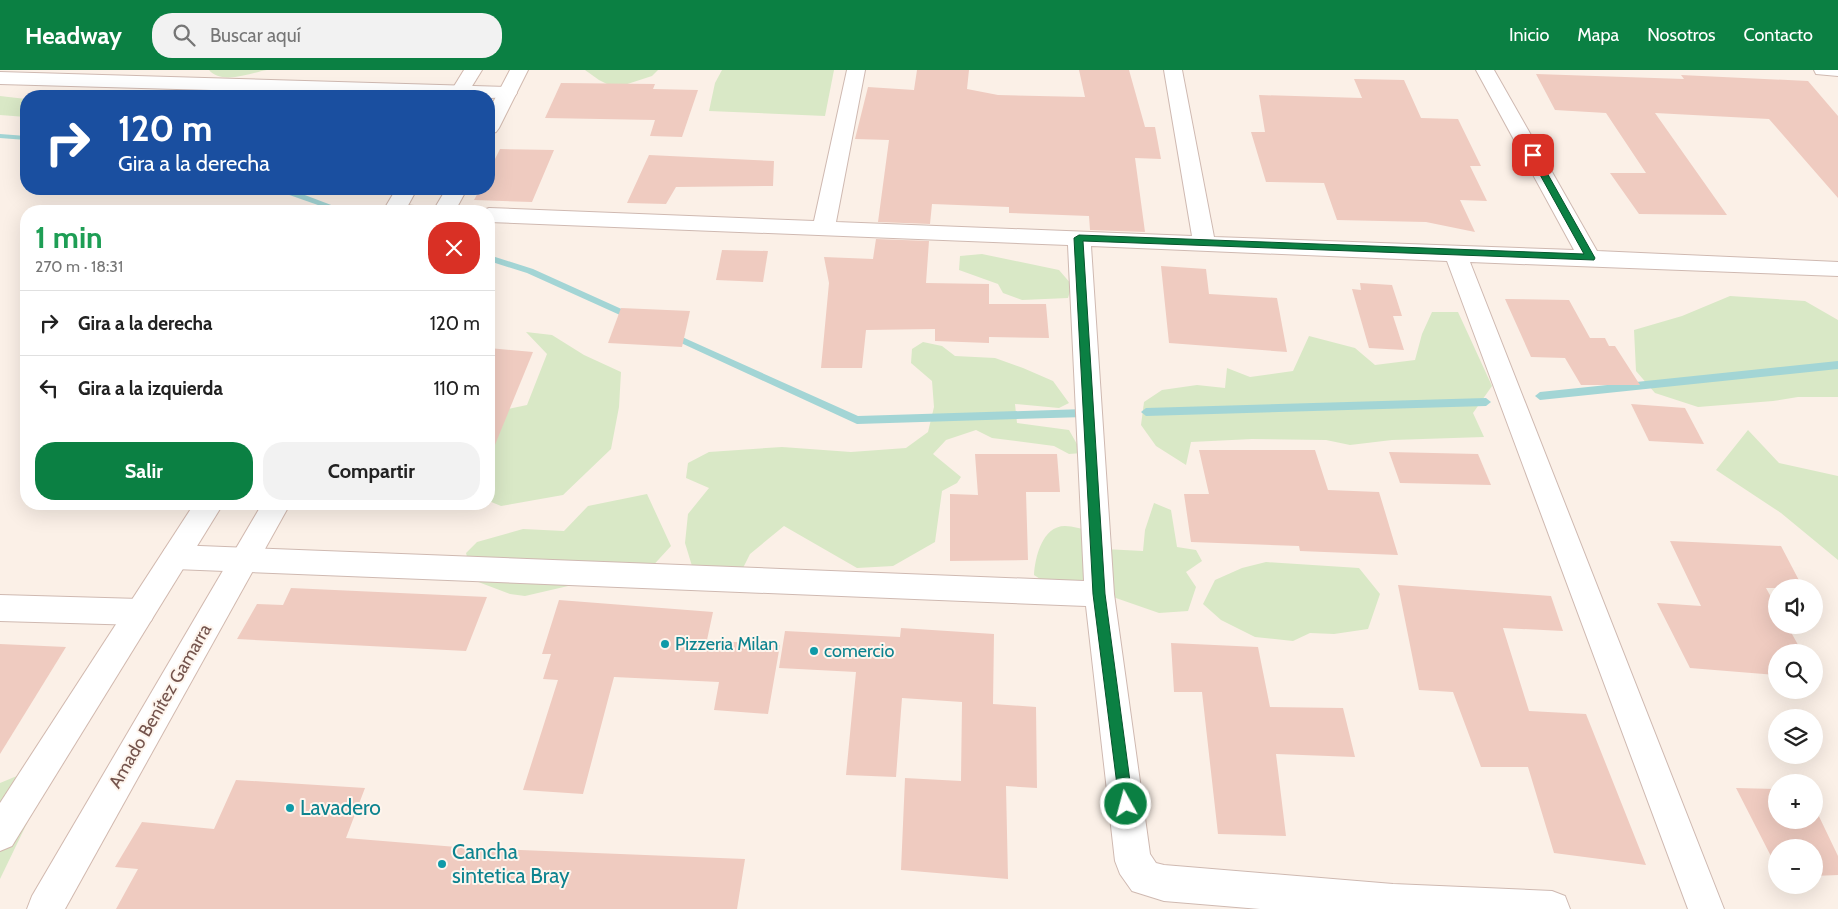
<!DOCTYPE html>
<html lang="es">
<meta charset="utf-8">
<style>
:root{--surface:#fff;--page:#f2f2f2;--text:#222;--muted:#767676;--line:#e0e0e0;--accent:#0b8043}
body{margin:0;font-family:Cabin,sans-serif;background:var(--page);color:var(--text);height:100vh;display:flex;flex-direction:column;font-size:19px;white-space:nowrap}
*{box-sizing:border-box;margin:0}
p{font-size:16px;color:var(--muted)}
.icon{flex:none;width:28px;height:28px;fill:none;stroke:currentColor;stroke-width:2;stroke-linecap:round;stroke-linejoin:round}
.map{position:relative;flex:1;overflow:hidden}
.drawer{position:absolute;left:20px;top:135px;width:475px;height:305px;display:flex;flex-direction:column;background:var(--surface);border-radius:20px;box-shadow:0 5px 20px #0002}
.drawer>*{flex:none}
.guide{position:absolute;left:20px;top:20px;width:475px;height:105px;border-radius:20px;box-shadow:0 5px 20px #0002;background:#1a4fa0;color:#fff;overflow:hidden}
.controls{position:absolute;left:1768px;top:509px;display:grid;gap:10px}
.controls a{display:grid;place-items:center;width:55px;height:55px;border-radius:50%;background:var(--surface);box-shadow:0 5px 20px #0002;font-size:25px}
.pin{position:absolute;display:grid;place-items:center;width:42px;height:42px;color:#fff;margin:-21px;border-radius:10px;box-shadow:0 2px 8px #0006}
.me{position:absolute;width:55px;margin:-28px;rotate:353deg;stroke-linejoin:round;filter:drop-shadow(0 0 4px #0008)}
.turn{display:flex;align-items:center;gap:18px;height:105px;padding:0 15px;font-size:22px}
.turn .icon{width:65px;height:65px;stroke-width:2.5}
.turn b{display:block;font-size:35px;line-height:42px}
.round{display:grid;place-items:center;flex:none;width:52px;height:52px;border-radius:20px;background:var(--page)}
.headline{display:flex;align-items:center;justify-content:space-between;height:85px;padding:0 15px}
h1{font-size:30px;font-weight:800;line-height:38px;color:#1e9e55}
.cta{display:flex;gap:10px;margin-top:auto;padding:10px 15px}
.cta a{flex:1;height:58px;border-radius:20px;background:var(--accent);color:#fff;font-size:20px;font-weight:800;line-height:58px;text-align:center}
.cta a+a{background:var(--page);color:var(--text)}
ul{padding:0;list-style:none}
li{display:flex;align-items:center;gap:15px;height:65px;padding:0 15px;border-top:1px solid var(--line)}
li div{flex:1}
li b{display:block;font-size:19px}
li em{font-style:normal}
header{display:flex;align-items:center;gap:30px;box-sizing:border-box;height:70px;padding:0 25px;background:var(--accent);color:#fff}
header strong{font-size:24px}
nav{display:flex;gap:28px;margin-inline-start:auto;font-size:18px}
.search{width:350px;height:45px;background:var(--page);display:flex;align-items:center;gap:12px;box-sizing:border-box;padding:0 18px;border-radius:20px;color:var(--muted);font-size:19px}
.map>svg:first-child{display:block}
.green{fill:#d9e8c6}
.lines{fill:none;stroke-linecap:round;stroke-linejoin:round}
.stream{fill:#a3d5d5;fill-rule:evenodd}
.building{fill:#efcbc0}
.minor-casing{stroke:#cfb9b1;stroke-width:2}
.secondary-casing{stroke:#d1b8ae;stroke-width:2}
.minor{fill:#fff;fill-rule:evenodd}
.secondary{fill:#fff;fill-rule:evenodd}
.route{fill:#0b8043;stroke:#07532c}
.culture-dot{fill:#0f9aa8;stroke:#fef5ed;stroke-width:2}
.labels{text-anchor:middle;stroke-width:4;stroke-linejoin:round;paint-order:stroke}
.culture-label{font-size:18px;fill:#0d838f;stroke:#fef5ed;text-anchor:start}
.street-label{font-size:18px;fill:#74544d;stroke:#fef5ed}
.near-culture-label{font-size:21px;fill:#0d838f;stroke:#fef5ed;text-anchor:start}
</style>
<header>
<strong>Headway</strong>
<div class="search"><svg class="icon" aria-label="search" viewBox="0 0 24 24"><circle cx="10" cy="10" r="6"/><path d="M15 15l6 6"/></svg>Buscar aquí</div>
<nav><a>Inicio</a><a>Mapa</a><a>Nosotros</a><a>Contacto</a></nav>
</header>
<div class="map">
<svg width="1838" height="839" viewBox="0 0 1838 839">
<rect width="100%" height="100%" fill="#fbf0e7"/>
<g class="green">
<path d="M209,0h58c-17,3 -45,15 -58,0z"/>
<polygon points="585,0 658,0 652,6 615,18 599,10"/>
<polygon points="722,0 834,0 825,46 709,41 715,13"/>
<polygon points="206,13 233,18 240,21 236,26 163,26"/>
<polygon points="0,26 26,29 26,47 0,45"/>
<polygon points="982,184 1059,200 1072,215 1068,228 1022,230 1003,223 998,214 959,200 960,186"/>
<polygon points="1730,226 1805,231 1838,250 1838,327 1798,327 1773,331 1698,337 1655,323 1636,301 1634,260 1682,246"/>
<polygon points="1432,242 1458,242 1492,316 1473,343 1484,367 1392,370 1350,375 1326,370 1252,369 1191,372 1186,395 1156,376 1141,355 1144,332 1162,320 1197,315 1225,318 1227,298 1250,307 1293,301 1309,266 1355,278 1375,295 1415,290 1422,264"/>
<polygon points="526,262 552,265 584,285 621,302 619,337 611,379 563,425 501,436 489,431 489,343 527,335 547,284"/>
<polygon points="923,272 942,276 955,286 995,288 1023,298 1053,311 1069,333 1059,338 1015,334 1017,353 1069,360 1082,383 1069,384 1054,376 992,368 976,360 946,370 933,384 961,407 957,413 942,421 935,472 893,496 857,498 784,456 750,484 731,522 699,519 685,473 688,444 709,418 686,408 688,393 709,382 782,377 851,382 906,378 928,362 934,337 932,311 911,293 912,279"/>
<polygon points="1748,360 1779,393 1838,406 1838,490 1781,443 1716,400"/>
<polygon points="647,424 671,476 636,514 594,510 525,526 510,524 473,510 466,483 477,472 523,459 564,461 588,436"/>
<path d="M1154,433l17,7 6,37 19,3 6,11 -16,11 10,15 -8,24 -29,2 -46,-16h-45l-34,-22c1,-17 8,-49 31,-49 8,0 16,3 24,4l15,19 39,2 2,-21z"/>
<polygon points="1266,492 1359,498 1380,524 1368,559 1334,564 1310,563 1293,571 1255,567 1221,550 1203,534 1215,510 1242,498"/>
<polygon points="58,689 0,809 0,713"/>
</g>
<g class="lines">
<g class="stream">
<polygon points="0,64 26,66 26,70 0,68"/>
<polygon points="277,119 289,119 347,141 335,141 278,121"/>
<polygon points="489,185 533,199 637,246 639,248 634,251 631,250 527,203 489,191"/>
<polygon points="671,262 858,346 1085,339 1090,343 1085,347 857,354 668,267 666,265 668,263"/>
<polygon points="1838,291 1838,299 1540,330 1535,326 1540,322"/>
<polygon points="1486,328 1491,332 1486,336 1146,346 1141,342 1146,338"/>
</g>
</g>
<g class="building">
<polygon points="917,0 969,0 967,19 998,25 1085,27 1079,0 1129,0 1145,57 1155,57 1161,89 1135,88 1145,162 1090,160 1089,146 1009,143 1009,137 932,134 930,154 878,152 889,70 855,69 868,17 914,20"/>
<polygon points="1536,4 1684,9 1681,5 1808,11 1838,46 1838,128 1769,49 1655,43 1727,145 1639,144 1610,103 1646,103 1606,43 1555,40"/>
<polygon points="1354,9 1404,10 1421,48 1458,49 1481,96 1470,96 1487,131 1460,130 1475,162 1426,152 1337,150 1324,113 1266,112 1251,62 1265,62 1259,25 1362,28"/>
<polygon points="561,13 655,14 653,19 698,20 682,67 650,66 655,50 545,48"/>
<polygon points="500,79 554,80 532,132 474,130 480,119 489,119 489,101"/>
<polygon points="649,85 774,91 773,116 676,117 666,134 627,133"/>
<polygon points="876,169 929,171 926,213 989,214 989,234 1046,234 1049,268 989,267 989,273 935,271 935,259 866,260 862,298 821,298 829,213 824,187 873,189"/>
<polygon points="722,180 768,181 763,212 716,210"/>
<polygon points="1161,196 1206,199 1209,224 1277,228 1287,282 1169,273"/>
<polygon points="1360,213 1392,215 1402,246 1393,246 1404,280 1369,278 1352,219 1361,220"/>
<polygon points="1505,229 1569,230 1590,268 1605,268 1609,276 1615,276 1640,315 1581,315 1565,288 1531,287"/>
<polygon points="621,238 690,241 682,277 608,273"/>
<polygon points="489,278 533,282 490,387 489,386"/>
<polygon points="1631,334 1685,338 1704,374 1649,371"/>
<polygon points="1199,380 1315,380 1328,420 1379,422 1398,485 1300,481 1299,476 1191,472 1184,424 1209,424"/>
<polygon points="1389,382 1478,384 1491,415 1400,413"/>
<polygon points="975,384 1057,384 1060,422 1026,422 1028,490 950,491 950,424 978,425"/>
<polygon points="1670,471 1781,476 1803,518 1766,518 1776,536 1776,555 1787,555 1802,582 1776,582 1776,605 1690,598 1657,533 1701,536"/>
<polygon points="1398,515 1551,526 1563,561 1503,558 1529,641 1586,644 1646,795 1554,783 1528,697 1481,697 1453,622 1419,620"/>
<polygon points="291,518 487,527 466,581 237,569 257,534 283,535"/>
<polygon points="559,530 713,542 707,570 780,575 768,644 714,640 719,612 614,607 583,724 523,720 558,610 543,609 551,584 542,584"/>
<polygon points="901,558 994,564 993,634 1036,637 1037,718 1006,716 1008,809 901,800 905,708 961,711 962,632 902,628 896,707 846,705 856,602 779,598 785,561 900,567"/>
<polygon points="1171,573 1258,577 1270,637 1343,638 1355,687 1276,684 1286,766 1218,764 1202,622 1174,622"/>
<polygon points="0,574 66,577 0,684"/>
<polygon points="236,710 365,718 346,768 469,778 745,789 737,839 116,839 138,799 115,797 142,752 214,759"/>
<polygon points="1736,718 1776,719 1776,750 1814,750 1814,736 1838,786 1838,805 1814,806 1814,778 1776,778 1776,796"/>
</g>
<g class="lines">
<g class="minor-casing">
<g id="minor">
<polygon points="847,0 865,0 836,152 1192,166 1164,0 1182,0 1214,167 1574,180 1476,0 1494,0 1597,181 1838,192 1838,206 1470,192 1724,839 1688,839 1447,191 1091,176 1114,524 1150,784 1156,793 1164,795 1393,814 1552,821 1565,826 1570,839 1260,839 1164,831 1132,821 1120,804 1115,791 1086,536 175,499 165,495 161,487 165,479 175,475 1084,511 1068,175 489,152 489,141 481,141 489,138 814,151"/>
<polygon points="1814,0 1838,0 1838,6 1816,4"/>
<polygon points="0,2 507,17 514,19 517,23 514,27 489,28 489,26 425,26 0,14"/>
<polygon points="394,134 414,136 417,141 383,141 386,136"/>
<polygon points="0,525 140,529 151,533 155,542 151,551 140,555 0,551"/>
</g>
</g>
<g class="secondary-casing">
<g id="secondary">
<polygon points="464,0 482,0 466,26 448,26"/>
<polygon points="510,0 528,0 499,58 496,62 489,64 489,40"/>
<polygon points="396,119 417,119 405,141 383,141"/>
<polygon points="446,119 467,119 455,141 433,141"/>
<polygon points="194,434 223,434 12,776 0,781 0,733"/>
<polygon points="262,434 290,434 65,839 27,839 32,826"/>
</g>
</g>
<use href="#minor" class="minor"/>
<use href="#secondary" class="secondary"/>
</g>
<polygon class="route" points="1530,83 1537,85 1595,188 1594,190 1083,171 1105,524 1133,734 1131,739 1126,741 1120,739 1093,524 1074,168 1079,165 1584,184 1529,85"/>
<g class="culture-dot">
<circle cx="665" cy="574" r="5"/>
<circle cx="814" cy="581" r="5"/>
<circle cx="290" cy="738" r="5"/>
<circle cx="442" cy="794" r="5"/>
</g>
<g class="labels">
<g class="culture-label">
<text x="675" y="580">Pizzeria Milan</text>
<text x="824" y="587">comercio</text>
</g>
<g class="street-label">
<text transform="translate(160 636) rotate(-60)" y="6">Amado Benítez Gamarra</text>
</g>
<g class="near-culture-label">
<text x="300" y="745">Lavadero</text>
<text x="452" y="789">Cancha<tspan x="452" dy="24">sintetica Bray</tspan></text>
</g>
</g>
</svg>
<div class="controls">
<a><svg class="icon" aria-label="sound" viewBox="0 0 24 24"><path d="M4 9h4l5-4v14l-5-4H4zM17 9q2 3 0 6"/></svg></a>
<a><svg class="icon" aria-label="search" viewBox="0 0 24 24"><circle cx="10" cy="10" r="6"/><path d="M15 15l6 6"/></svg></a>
<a><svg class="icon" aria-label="layers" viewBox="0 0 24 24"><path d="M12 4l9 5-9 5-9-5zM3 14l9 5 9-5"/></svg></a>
<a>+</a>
<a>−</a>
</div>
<div class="pin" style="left:1533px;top:85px;background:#d93025"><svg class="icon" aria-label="arrive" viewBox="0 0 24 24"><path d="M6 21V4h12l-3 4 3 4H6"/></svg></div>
<svg class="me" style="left:1126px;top:734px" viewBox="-20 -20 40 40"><circle r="17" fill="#0b8043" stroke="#fff" stroke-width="3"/><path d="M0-11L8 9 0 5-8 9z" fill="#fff"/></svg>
<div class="guide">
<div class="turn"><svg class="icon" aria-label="right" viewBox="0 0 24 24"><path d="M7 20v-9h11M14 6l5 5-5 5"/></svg><div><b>120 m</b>Gira a la derecha</div></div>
</div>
<section class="drawer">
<div class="headline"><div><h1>1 min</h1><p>270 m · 18:31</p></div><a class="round" style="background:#d93025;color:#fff"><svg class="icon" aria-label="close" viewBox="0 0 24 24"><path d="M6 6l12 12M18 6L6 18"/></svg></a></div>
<ul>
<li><svg class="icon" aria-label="right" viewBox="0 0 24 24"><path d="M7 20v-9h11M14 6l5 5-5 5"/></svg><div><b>Gira a la derecha</b></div><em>120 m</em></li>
<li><svg class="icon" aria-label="left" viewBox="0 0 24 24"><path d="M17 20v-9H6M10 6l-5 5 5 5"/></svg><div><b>Gira a la izquierda</b></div><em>110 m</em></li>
</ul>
<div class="cta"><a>Salir</a><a>Compartir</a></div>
</section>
</div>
